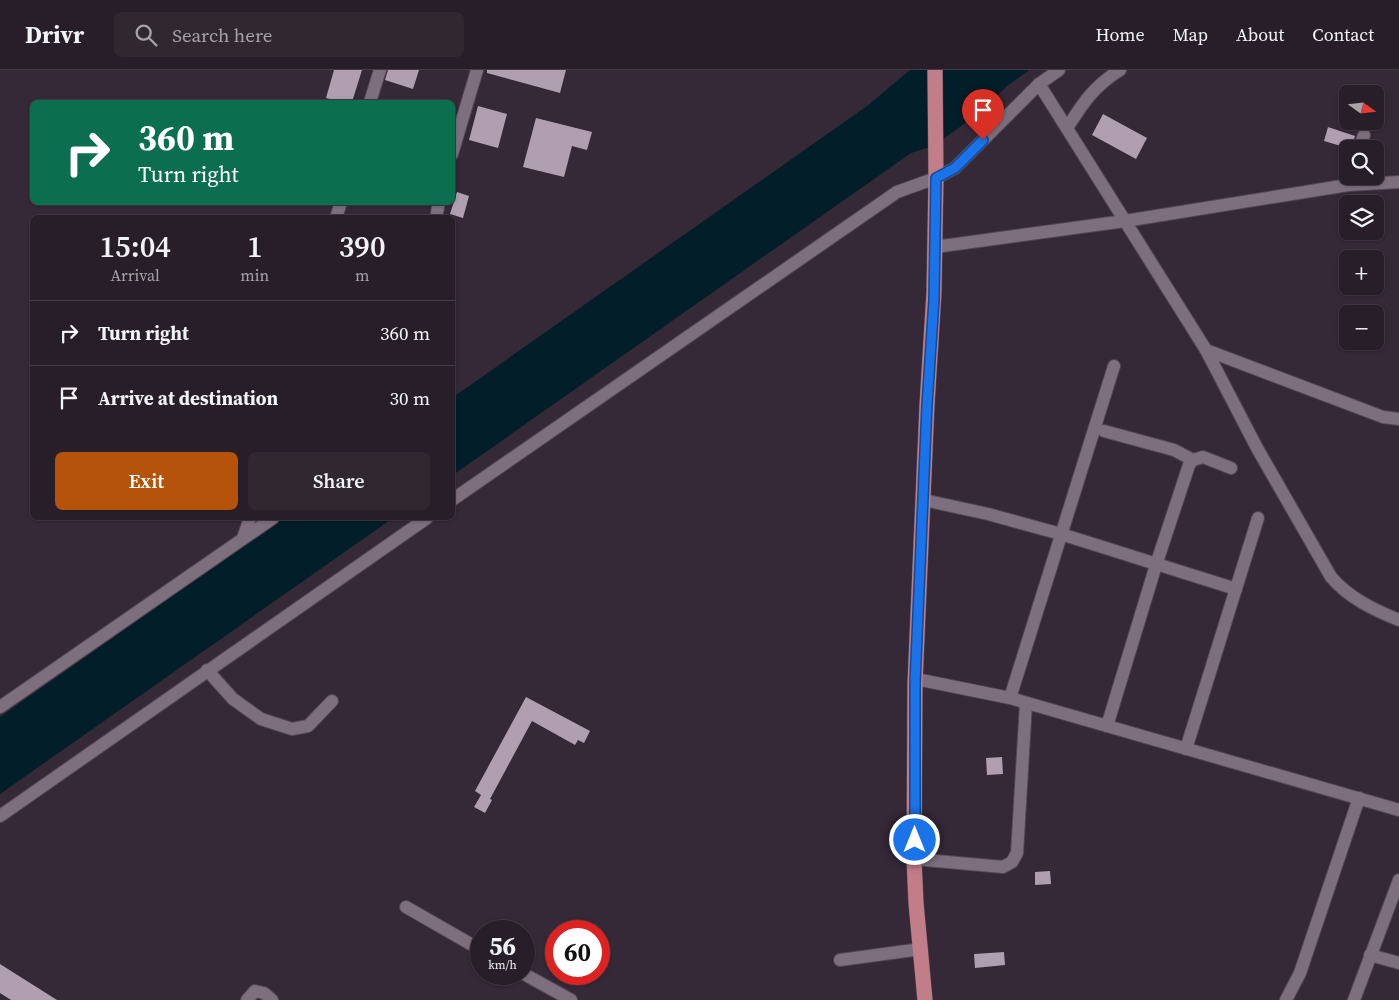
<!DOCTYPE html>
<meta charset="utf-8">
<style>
:root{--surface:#281e29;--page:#302731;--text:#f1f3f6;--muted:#a5a2a8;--line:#443c46;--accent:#b45309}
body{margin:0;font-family:"Source Serif 4",serif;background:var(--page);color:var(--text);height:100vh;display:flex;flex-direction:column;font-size:19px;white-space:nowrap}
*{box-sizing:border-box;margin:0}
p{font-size:16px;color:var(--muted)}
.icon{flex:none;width:28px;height:28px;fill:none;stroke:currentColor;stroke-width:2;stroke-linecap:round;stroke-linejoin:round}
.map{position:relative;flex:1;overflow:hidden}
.sheet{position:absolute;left:30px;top:145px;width:425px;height:305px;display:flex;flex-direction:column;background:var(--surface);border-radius:8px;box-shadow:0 1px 4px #0004,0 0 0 1px var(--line)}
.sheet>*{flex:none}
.guide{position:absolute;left:30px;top:30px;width:425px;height:105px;border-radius:8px;box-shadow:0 1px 4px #0004,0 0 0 1px var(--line);background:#0b6e4f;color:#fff;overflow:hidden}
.needle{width:32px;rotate:105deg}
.fabs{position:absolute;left:1339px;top:15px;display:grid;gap:10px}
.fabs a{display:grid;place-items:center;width:45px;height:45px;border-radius:8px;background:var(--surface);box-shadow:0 1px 4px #0004,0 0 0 1px var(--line);font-size:25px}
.speed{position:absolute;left:470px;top:850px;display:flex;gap:10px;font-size:25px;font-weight:700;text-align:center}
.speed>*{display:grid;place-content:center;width:65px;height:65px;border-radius:50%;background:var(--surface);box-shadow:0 1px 4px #0004,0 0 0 1px var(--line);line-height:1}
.speed small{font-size:12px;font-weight:400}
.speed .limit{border:8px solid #d22;background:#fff;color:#111}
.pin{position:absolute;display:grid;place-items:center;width:42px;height:42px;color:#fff;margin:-51px -21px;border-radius:50% 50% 50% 0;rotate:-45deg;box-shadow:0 0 5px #0007}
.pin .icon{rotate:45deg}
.me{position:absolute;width:55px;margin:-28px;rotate:0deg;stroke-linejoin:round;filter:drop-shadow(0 0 4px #0008)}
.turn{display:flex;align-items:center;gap:18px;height:105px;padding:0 25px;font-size:22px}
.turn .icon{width:65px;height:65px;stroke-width:2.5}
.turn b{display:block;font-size:35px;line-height:42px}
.eta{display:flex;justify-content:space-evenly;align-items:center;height:85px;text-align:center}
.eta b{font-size:30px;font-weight:600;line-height:35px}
.action{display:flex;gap:10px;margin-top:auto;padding:10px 25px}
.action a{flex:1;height:58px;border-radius:8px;background:var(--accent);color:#fff;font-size:20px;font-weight:600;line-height:58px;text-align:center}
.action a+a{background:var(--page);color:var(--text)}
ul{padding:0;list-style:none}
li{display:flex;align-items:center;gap:15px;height:65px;padding:0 25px;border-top:1px solid var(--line)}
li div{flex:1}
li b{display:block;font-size:19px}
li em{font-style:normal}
header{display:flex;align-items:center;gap:30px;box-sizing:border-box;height:70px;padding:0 25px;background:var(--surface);border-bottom:1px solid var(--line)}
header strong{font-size:24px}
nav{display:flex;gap:28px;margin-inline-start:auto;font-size:18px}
.search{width:350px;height:45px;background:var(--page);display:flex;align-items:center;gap:12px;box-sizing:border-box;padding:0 18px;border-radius:8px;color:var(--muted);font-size:19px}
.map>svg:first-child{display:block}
.water{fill:#011e29}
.building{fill:#af9fb1}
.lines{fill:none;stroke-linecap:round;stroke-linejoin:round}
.minor-casing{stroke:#524753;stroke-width:14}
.primary-casing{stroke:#524753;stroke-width:16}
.minor{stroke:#7e6f7f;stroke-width:12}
.primary{stroke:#c17d88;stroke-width:15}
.route-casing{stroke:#114b97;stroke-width:12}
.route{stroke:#1a73e8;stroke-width:9}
</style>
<header>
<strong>Drivr</strong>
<div class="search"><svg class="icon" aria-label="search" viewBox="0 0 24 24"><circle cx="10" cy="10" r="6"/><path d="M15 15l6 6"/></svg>Search here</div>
<nav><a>Home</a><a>Map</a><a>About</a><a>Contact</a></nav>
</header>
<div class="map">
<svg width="1399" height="930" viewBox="0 0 1399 930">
<rect width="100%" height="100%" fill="#352837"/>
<g class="water">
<polygon points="910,0 1029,0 1007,16 981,42 933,76 911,83 453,405 452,328 867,36"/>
<polygon points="283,448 393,448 0,724 0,647"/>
</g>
<g class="building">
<polygon points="334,0 362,0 352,32 340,32 326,28"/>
<polygon points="388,0 419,0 413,19 385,10"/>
<polygon points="487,0 566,0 560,23 487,3"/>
<polygon points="478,36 507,44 498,78 469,70"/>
<polygon points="1103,44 1147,68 1136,89 1092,65"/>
<polygon points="536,48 592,62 587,80 572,76 564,107 523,97"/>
<polygon points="1328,57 1355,66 1351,79 1324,71"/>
<polygon points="457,122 469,126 463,148 450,144"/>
<polygon points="526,627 590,661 584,673 578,670 575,675 532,651 490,729 492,730 485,743 474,737 481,725 475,721"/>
<polygon points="1002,687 1003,704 987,705 986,688"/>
<polygon points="1050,801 1051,814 1035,815 1035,802"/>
<polygon points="1004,882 1005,895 975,898 974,884"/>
<polygon points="0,894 57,930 11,930 0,923"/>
</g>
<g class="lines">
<g class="minor-casing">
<g id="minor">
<path d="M1039,14l167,266 51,98 74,129c18,21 43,33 68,43"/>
<polyline points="370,32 380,0"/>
<path d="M1067,58c16,-25 27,-42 53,-58"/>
<polyline points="1359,79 1364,65"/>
<polyline points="452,84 477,0"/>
<polyline points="336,148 341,132"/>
<polyline points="436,148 439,132"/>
<polyline points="935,177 1125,151 1348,115 1399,112"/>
<polyline points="1206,280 1383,347 1399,349"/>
<polyline points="1104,361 1174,380 1193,390"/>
<polyline points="452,430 897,122 936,108 955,98 1039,14 1059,0"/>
<polyline points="924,430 988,444 1061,464 1236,519"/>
<polyline points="243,468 250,448"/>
<polyline points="207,600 233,629 261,649 292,659 308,656 332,631"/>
<polyline points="916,609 1010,628 1399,740"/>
<polyline points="1010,628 1114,296"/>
<polyline points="0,637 273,448"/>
<polyline points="1107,656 1156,495 1189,395 1193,390 1203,387 1231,398"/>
<polyline points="1186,679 1258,448"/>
<polyline points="0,746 427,448"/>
<polyline points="914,789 1003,797 1012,792 1017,783 1026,633"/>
<polyline points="406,837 481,880"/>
<polyline points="1370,885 1399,893"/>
<polyline points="840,890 921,879"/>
<polyline points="524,904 571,930"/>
<polyline points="247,930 255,921 264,923 272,930"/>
<polyline points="1286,930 1300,903 1359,728"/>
<polyline points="1354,930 1399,810"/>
</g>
</g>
<g class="primary-casing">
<polyline id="primary" points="925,930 916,833 914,789 915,614 927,335 934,222 936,108 935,0"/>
</g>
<use href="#minor" class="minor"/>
<use href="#primary" class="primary"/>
</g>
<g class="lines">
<g class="route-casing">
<polyline id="route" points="915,770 915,614 927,335 934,230 936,108 955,98 983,70"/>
</g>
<use href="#route" class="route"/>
</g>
</svg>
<div class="fabs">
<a><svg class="needle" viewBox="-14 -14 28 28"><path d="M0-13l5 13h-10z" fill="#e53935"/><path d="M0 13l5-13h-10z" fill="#a5a2a8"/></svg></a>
<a><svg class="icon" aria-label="search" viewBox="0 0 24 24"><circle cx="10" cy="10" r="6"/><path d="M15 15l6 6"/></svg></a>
<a><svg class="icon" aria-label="layers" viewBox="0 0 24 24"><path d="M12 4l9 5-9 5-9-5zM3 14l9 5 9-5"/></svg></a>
<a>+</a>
<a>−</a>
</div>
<div class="speed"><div>56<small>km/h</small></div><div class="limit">60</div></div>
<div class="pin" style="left:983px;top:70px;background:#d93025"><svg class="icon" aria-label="arrive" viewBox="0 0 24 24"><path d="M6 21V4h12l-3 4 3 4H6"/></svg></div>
<svg class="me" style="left:915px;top:770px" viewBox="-20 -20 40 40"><circle r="17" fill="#1a73e8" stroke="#fff" stroke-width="3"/><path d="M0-11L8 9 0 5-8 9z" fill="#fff"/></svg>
<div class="guide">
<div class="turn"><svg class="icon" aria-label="right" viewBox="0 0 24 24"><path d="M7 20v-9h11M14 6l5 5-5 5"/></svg><div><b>360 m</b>Turn right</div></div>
</div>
<section class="sheet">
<div class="eta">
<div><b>15:04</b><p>Arrival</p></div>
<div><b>1</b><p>min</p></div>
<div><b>390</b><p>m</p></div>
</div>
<ul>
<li><svg class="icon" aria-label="right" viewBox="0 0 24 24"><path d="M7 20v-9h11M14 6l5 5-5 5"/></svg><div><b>Turn right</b></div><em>360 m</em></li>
<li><svg class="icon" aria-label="arrive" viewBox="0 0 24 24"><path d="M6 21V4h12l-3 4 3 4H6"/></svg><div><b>Arrive at destination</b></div><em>30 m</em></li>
</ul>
<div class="action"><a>Exit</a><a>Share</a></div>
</section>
</div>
